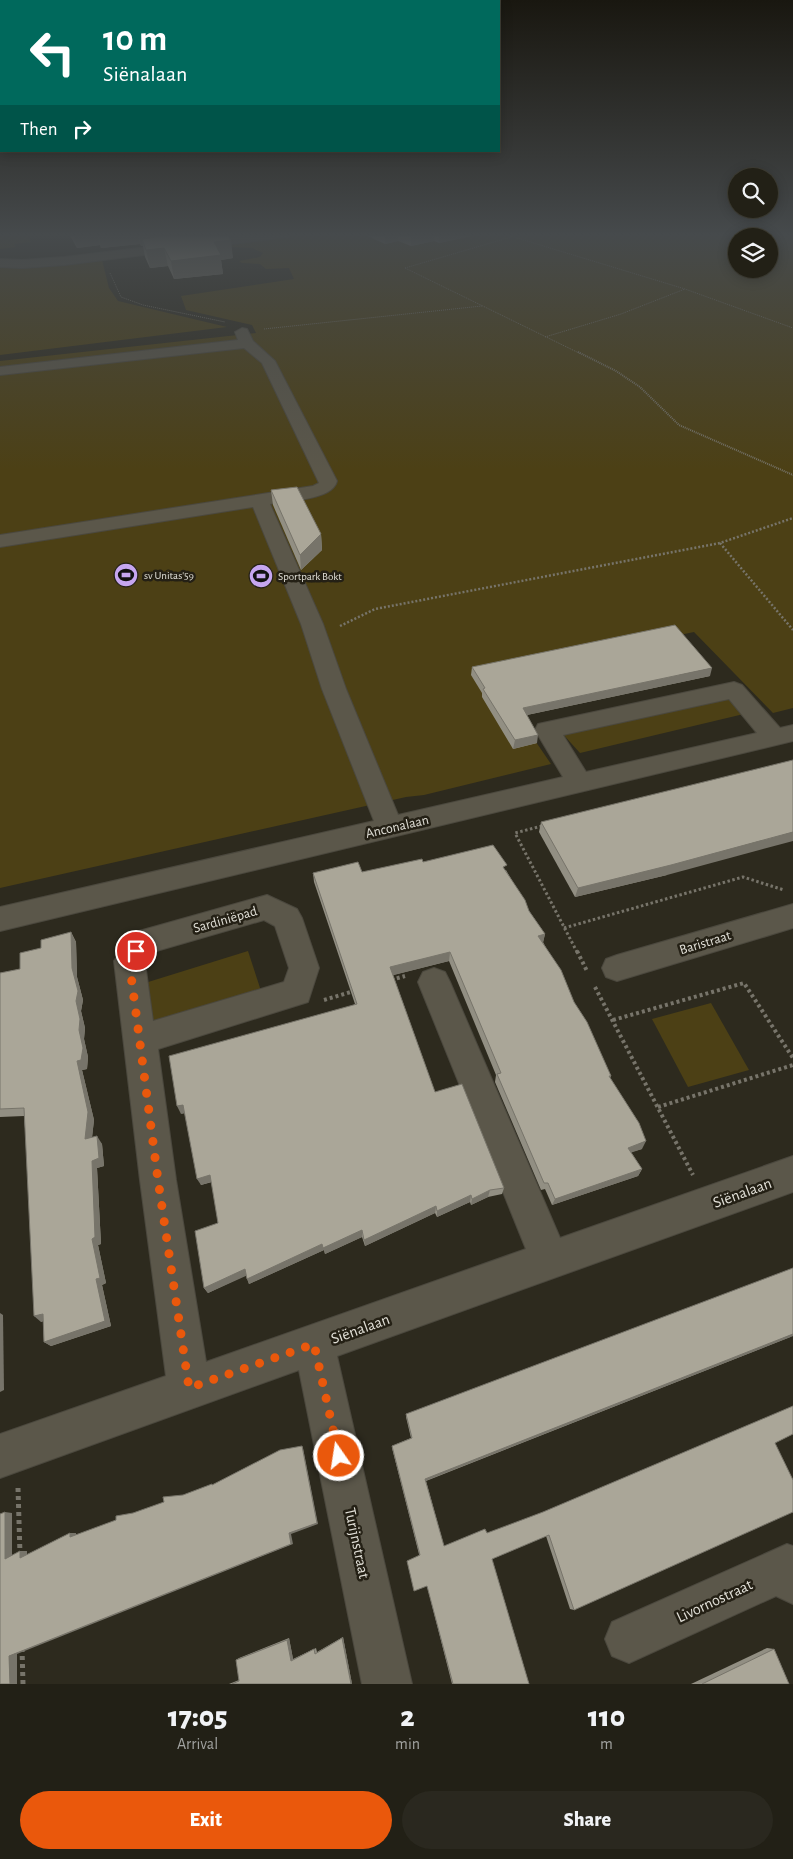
<!DOCTYPE html>
<meta charset="utf-8">
<style>
:root{--surface:#222016;--page:#2a281f;--text:#f1f3f6;--muted:#a2a3a1;--line:#3f3e35;--accent:#ea580c}
body{margin:0;font-family:"Alegreya Sans",sans-serif;background:var(--page);color:var(--text);height:100vh;display:flex;flex-direction:column;font-size:19px;white-space:nowrap}
*{box-sizing:border-box;margin:0}
p{font-size:16px;color:var(--muted)}
.icon{flex:none;width:28px;height:28px;fill:none;stroke:currentColor;stroke-width:2;stroke-linecap:round;stroke-linejoin:round}
.map{position:relative;height:1684px;overflow:hidden}
.details{display:flex;flex-direction:column;background:var(--surface);flex:1}
.details>*{flex:none}
.guide{position:absolute;left:0px;top:0px;width:500px;height:152px;box-shadow:0 2px 12px #0003,0 0 0 1px var(--line);background:#00695c;color:#fff;overflow:hidden}
.controls{position:absolute;left:728px;top:168px;display:grid;gap:10px}
.controls a{display:grid;place-items:center;width:50px;height:50px;border-radius:50%;background:var(--surface);box-shadow:0 2px 12px #0003,0 0 0 1px var(--line);font-size:25px}
.pin{position:absolute;display:grid;place-items:center;width:42px;height:42px;color:#fff;margin:-21px;border:2px solid #fff;border-radius:50%;box-shadow:0 1px 5px #0007}
.me{position:absolute;width:55px;margin:-28px;rotate:347deg;stroke-linejoin:round;filter:drop-shadow(0 0 4px #0008)}
.turn{display:flex;align-items:center;gap:18px;height:105px;padding:0 20px;font-size:22px}
.turn .icon{width:65px;height:65px;stroke-width:2.5}
.turn b{display:block;font-size:35px;line-height:42px}
.then{display:flex;align-items:center;height:48px;padding:0 20px;background:#0003;gap:10px;font-size:19px}
.eta{display:flex;justify-content:space-evenly;align-items:center;height:85px;text-align:center}
.eta b{font-size:30px;font-weight:800;line-height:35px}
.cta{display:flex;gap:10px;margin-top:auto;padding:10px 20px}
.cta a{flex:1;height:58px;border-radius:30px;background:var(--accent);color:#fff;font-size:20px;font-weight:800;line-height:58px;text-align:center}
.cta a+a{background:var(--page);color:var(--text)}
.map>svg:first-child{display:block}
.green{fill:#4c4015;fill-rule:evenodd}
.lines{fill:none;stroke-linecap:round;stroke-linejoin:round}
.minor-casing{stroke:#4b483e;stroke-width:2}
.path-far5{stroke:#77746a;stroke-width:1;stroke-dasharray:1 1;stroke-linecap:butt}
.path-far4{stroke:#77746a;stroke-width:2;stroke-dasharray:1 1;stroke-linecap:butt}
.path-far3{stroke:#77746a;stroke-width:2.5;stroke-dasharray:2 2;stroke-linecap:butt}
.path-far2{stroke:#77746a;stroke-width:3;stroke-dasharray:2.5 2.5;stroke-linecap:butt}
.path-far1{stroke:#77746a;stroke-width:4;stroke-dasharray:3 3;stroke-linecap:butt}
.path{stroke:#77746a;stroke-width:5;stroke-dasharray:4 4;stroke-linecap:butt}
.minor{fill:#5b574a;fill-rule:evenodd}
.wall{fill:#928f83}
.shaded-wall{fill:#77746a}
.building{fill:#aaa698;stroke:#77746a}
.route{stroke:#ea580c;stroke-width:9;stroke-dasharray:0 16.2}
.labels{text-anchor:middle;stroke-width:5;stroke-linejoin:round;paint-order:stroke}
.far-poi-label{font-size:11px;fill:#e2e0d8;stroke:#242015;text-anchor:start}
.street-label{font-size:14px;fill:#e2e0d8;stroke:#242015}
.near-street-label{font-size:16px;fill:#e2e0d8;stroke:#242015}
</style>
<div class="map">
<svg width="793" height="1684" viewBox="0 0 793 1684">
<rect width="100%" height="100%" fill="#2d2a1e"/>
<g class="green">
<polygon points="0,234 28,234 31,242 14,244 16,247 0,249"/>
<path d="M305,234h488v474l-20,5 -79,-81 -217,45 59,65 15,22 -127,31 -18,2 -406,91v-527l256,-28 -4,-8 -66,-15 -5,-14 113,-17 -5,-11 -23,1 -6,-5 -18,-1 -3,-2 21,-4 3,-4 -11,-5 -21,-1 -3,-2zM736,236h33v33h-33z"/>
<polygon points="100,260 102,260 109,288 118,301 227,327 0,355 0,266"/>
<polygon points="733,694 748,713 580,753 561,732"/>
<polygon points="248,951 262,994 155,1028 145,983"/>
<polygon points="711,1003 749,1070 688,1087 652,1019"/>
</g>
<g class="lines">
<g class="minor-casing">
<g id="minor">
<polygon points="258,234 293,234 287,237 64,265 22,268 0,267 0,259 22,260 64,257"/>
<path d="M242,328l5,1 6,12 22,20 62,120c-4,19 -50,20 -67,23l53,120 23,65 52,126 165,-38 -28,-47 3,-6 196,-42 8,3 38,43 13,-3v16l-793,190v-24l374,-86 -52,-132 -21,-65 -48,-117 -253,40v-12l313,-49 6,-3 -57,-120 -18,-15 -244,27v-8l238,-27 -3,-8zM729,699l28,34 -171,39 -23,-37z"/>
<path d="M267,895l30,14 5,9 17,50 -11,34 -150,47 18,131 30,182 320,-113 -108,-267 5,-10 11,-4 11,4 5,10 110,256 233,-82v36l-456,164 75,328h-50l-63,-314 -299,108v-44l166,-58 -26,-196 -26,-219 18,-28zM264,920l11,6 14,42 -5,14 -131,39 -8,-58 8,-11z"/>
<polygon points="793,904 793,928 617,981 606,977 602,968 606,959 617,955"/>
<polygon points="787,1544 793,1546 793,1604 776,1596 629,1663 612,1656 605,1639 612,1622"/>
</g>
</g>
<g class="path-far5">
<polyline points="504,234 685,289 793,328"/>
<polyline points="405,268 581,354"/>
<polyline points="405,268 511,237"/>
<polyline points="110,273 121,297 143,305 225,322"/>
<polyline points="264,329 482,306"/>
<polyline points="545,337 621,314 685,289"/>
</g>
<polyline class="path-far4" points="578,352 616,371 640,387 679,425 793,475"/>
<g class="path-far3">
<polyline points="720,543 793,630"/>
<polyline points="340,626 375,609 720,543 793,518"/>
</g>
<g class="path-far2">
<polyline points="542,826 515,833 577,952"/>
<polyline points="564,928 743,877 784,890"/>
</g>
<g class="path-far1">
<polyline points="577,951 587,971"/>
<polyline points="391,980 405,976"/>
<polyline points="595,987 693,1175"/>
<polyline points="324,1000 354,991"/>
<polyline points="613,1020 744,983 793,1058"/>
<polyline points="658,1107 793,1065"/>
</g>
<g class="path">
<polyline points="18,1488 20,1554"/>
<polyline points="22,1648 23,1684"/>
</g>
<use href="#minor" class="minor"/>
</g>
<g class="wall">
<polygon points="69,234 227,234 233,258 221,260 223,274 174,279 168,266 150,268 145,257 143,246 141,246 140,244 101,248 100,245 77,248"/>
<polygon points="363,234 480,234 439,243 434,241 411,246 398,241 385,244"/>
<polygon points="271,490 321,534 322,550 301,570 273,505"/>
<polygon points="472,667 710,676 527,715 537,743 513,749 482,697 482,693 471,675"/>
<polygon points="541,822 667,875 575,897 539,832"/>
<polygon points="423,862 506,870 529,911 545,934 543,942 611,1076 610,1078 642,1149 631,1152 642,1169 638,1176 552,1205 545,1189 541,1190 495,1082 496,1075 449,961 393,975 435,1092 504,1188 502,1194 488,1197 471,1205 470,1202 437,1217 435,1213 365,1246 362,1237 325,1254 324,1250 249,1284 246,1275 208,1293 204,1288 218,1223 212,1182 201,1185 185,1113 181,1114 355,1004 314,882 313,873 362,872"/>
<polygon points="71,932 76,942 77,977 83,1000 81,1011 85,1028 84,1039 88,1057 87,1069 82,1070 94,1120 92,1137 102,1144 104,1166 97,1168 101,1244 98,1245 106,1283 102,1285 111,1326 51,1346 44,1342 43,1321 41,1322 24,1116 0,1117 0,973 20,969 41,948"/>
<polygon points="793,1336 426,1481 444,1546 487,1533 775,1443 574,1610 570,1609 546,1536 492,1559 529,1684 452,1684 392,1448 392,1446 411,1438 406,1417 406,1414"/>
<polygon points="343,1637 352,1684 229,1684 239,1680 236,1660 239,1658 289,1638 293,1659 316,1648 317,1652"/>
<polygon points="767,1648 774,1649 789,1684 691,1684"/>
</g>
<g class="shaded-wall">
<polygon points="94,234 97,234 100,245 77,248 74,236"/>
<polygon points="126,234 138,234 140,244 101,248 99,237"/>
<polygon points="144,234 220,234 142,239 143,246 141,246 139,235"/>
<polygon points="385,234 398,234 398,241 385,244"/>
<polygon points="423,234 435,234 434,241 411,246 411,237"/>
<polygon points="439,234 480,234 439,243"/>
<polygon points="231,240 233,258 221,260 223,274 174,279 171,261 214,242"/>
<polygon points="164,248 168,266 150,268 146,250"/>
<polygon points="321,534 322,550 301,570 300,555"/>
<polygon points="712,668 710,676 522,716 523,708"/>
<polygon points="538,735 537,743 513,749 515,740"/>
<polygon points="793,832 793,841 667,875 575,897 578,888"/>
<polygon points="71,932 76,942 77,977 83,1000 81,1011 85,1028 84,1039 88,1057 87,1069 82,1070 94,1120 91,1147 85,1139 77,1061 79,1030 72,968"/>
<polygon points="545,934 543,943 538,936"/>
<polygon points="450,952 449,961 390,976 390,967"/>
<polygon points="183,1105 187,1112 181,1114 177,1106"/>
<polygon points="97,1136 102,1144 104,1166 97,1168 101,1244 98,1245 106,1283 102,1285 111,1326 51,1346 44,1342 96,1279 92,1239 92,1161"/>
<polygon points="646,1141 642,1149 624,1155 628,1148"/>
<polygon points="642,1169 638,1176 552,1205 555,1199"/>
<polygon points="210,1175 214,1181 201,1185 197,1179"/>
<polygon points="490,1190 488,1197 471,1205 472,1199"/>
<polygon points="471,1195 470,1202 437,1217 437,1211"/>
<polygon points="436,1206 435,1213 365,1246 364,1240"/>
<polygon points="362,1230 362,1237 325,1254 324,1250 249,1284 247,1279 322,1244"/>
<polygon points="245,1269 248,1275 208,1293 204,1288"/>
<polygon points="0,1313 3,1315 4,1390 0,1392"/>
<polygon points="43,1314 50,1319 41,1322 34,1316"/>
<polygon points="793,1334 793,1336 425,1481 425,1479"/>
<polygon points="302,1446 303,1448 318,1524 291,1534 293,1544 17,1654 17,1684 10,1684 9,1656 289,1533"/>
<polygon points="5,1512 12,1513 12,1559 5,1559"/>
<rect x="70" y="1533" width="6" height="4"/>
<rect x="20" y="1551" width="7" height="7"/>
<polygon points="343,1637 352,1684 351,1684 342,1638"/>
<polygon points="289,1638 293,1659 291,1661 287,1640"/>
</g>
<g class="building">
<polygon points="72,234 94,234 74,236"/>
<polygon points="97,234 126,234 99,237"/>
<polygon points="180,234 227,234 231,240 214,242 221,255 171,261 164,248 146,250 142,239"/>
<polygon points="405,234 423,234 411,237"/>
<polygon points="297,487 321,534 300,555 271,490"/>
<polygon points="675,625 712,668 523,708 538,735 515,740 483,689 485,688 472,667"/>
<polygon points="793,760 793,832 671,865 578,888 541,822"/>
<polygon points="493,845 507,865 503,867 525,900 529,911 545,934 538,936 561,970 574,1002 587,1022 611,1076 609,1076 639,1123 646,1141 628,1148 642,1169 555,1199 548,1183 544,1183 497,1074 501,1073 450,952 390,967 435,1092 462,1084 504,1188 490,1190 472,1199 471,1195 437,1211 436,1206 364,1240 362,1230 323,1248 322,1244 247,1279 245,1269 204,1288 195,1231 218,1223 210,1175 197,1179 183,1105 177,1106 169,1056 357,1004 313,873 358,862 362,872 422,859 423,862"/>
<polygon points="71,932 72,968 78,991 76,1001 80,1019 79,1030 83,1048 81,1060 77,1061 88,1112 85,1139 97,1136 99,1158 92,1161 95,1237 92,1239 100,1278 96,1279 105,1321 44,1342 43,1314 34,1316 24,1108 0,1109 0,973 20,969 20,953 41,948 41,940"/>
<polygon points="793,1268 793,1334 425,1479 444,1546 485,1529 487,1533 543,1512 793,1406 793,1434 775,1443 793,1480 793,1512 574,1610 549,1535 492,1559 529,1684 453,1684 427,1586 414,1591 407,1561 420,1555 392,1446 412,1438 406,1414"/>
<polygon points="302,1446 317,1523 289,1533 291,1544 9,1656 10,1684 0,1684 0,1514 5,1512 5,1559 20,1551 20,1558 70,1533 70,1537 116,1520 116,1516 133,1513 164,1502 163,1497 183,1495 212,1484 212,1485 280,1450"/>
<polygon points="342,1638 351,1684 232,1684 239,1681 236,1660 287,1640 291,1661 314,1649 315,1654"/>
<polygon points="774,1649 789,1684 702,1684"/>
</g>
<linearGradient id="sky" x2="0" y2="1"><stop stop-color="#191710"/><stop offset="0.5" stop-color="#464a4c"/><stop offset="1" stop-color="#464a4c" stop-opacity="0"/></linearGradient>
<rect width="793" height="470" fill="url(#sky)"/>
<g class="lines">
<polyline class="route" points="136,951 129,960 158,1180 189,1388 314,1344 339,1456"/>
</g>
<defs>
<g id="stadium-disc" transform="scale(1.25)"><circle r="9.5" fill="#c6a6f0" stroke="#242015"/><path d="M0-5a6.5 5 0 1 0 0 10a6.5 5 0 1 0 0-10ZM-3.5-1.8h7v3.6h-7Z" fill="#111"/></g>
</defs>
<g fill-rule="evenodd">
<use href="#stadium-disc" x="126" y="575"/>
<use href="#stadium-disc" x="261" y="576"/>
</g>
<g class="labels">
<g class="far-poi-label">
<text x="144" y="579">sv Unitas'59</text>
<text x="278" y="580">Sportpark Bokt</text>
</g>
<g class="street-label">
<text transform="translate(397 826) rotate(-13)" y="5">Anconalaan</text>
<text transform="translate(225 919) rotate(-16)" y="5">Sardiniëpad</text>
<text transform="translate(705 942) rotate(-17)" y="5">Baristraat</text>
</g>
<g class="near-street-label">
<text transform="translate(742 1192) rotate(-20)" y="6">Siënalaan</text>
<text transform="translate(360 1328) rotate(-20)" y="6">Siënalaan</text>
<text transform="translate(358 1543) rotate(78)" y="6">Turijnstraat</text>
<text transform="translate(714 1600) rotate(-25)" y="6">Livornostraat</text>
</g>
</g>
</svg>
<div class="controls">
<a><svg class="icon" aria-label="search" viewBox="0 0 24 24"><circle cx="10" cy="10" r="6"/><path d="M15 15l6 6"/></svg></a>
<a><svg class="icon" aria-label="layers" viewBox="0 0 24 24"><path d="M12 4l9 5-9 5-9-5zM3 14l9 5 9-5"/></svg></a>
</div>
<div class="pin" style="left:136px;top:951px;background:#d93025"><svg class="icon" aria-label="arrive" viewBox="0 0 24 24"><path d="M6 21V4h12l-3 4 3 4H6"/></svg></div>
<svg class="me" style="left:339px;top:1456px" viewBox="-20 -20 40 40"><circle r="17" fill="#ea580c" stroke="#fff" stroke-width="3"/><path d="M0-11L8 9 0 5-8 9z" fill="#fff"/></svg>
<div class="guide">
<div class="turn"><svg class="icon" aria-label="left" viewBox="0 0 24 24"><path d="M17 20v-9H6M10 6l-5 5 5 5"/></svg><div><b>10 m</b>Siënalaan</div></div>
<div class="then">Then<svg class="icon" aria-label="right" viewBox="0 0 24 24"><path d="M7 20v-9h11M14 6l5 5-5 5"/></svg></div>
</div>
</div>
<section class="details">
<div class="eta">
<div><b>17:05</b><p>Arrival</p></div>
<div><b>2</b><p>min</p></div>
<div><b>110</b><p>m</p></div>
</div>
<div class="cta"><a>Exit</a><a>Share</a></div>
</section>
